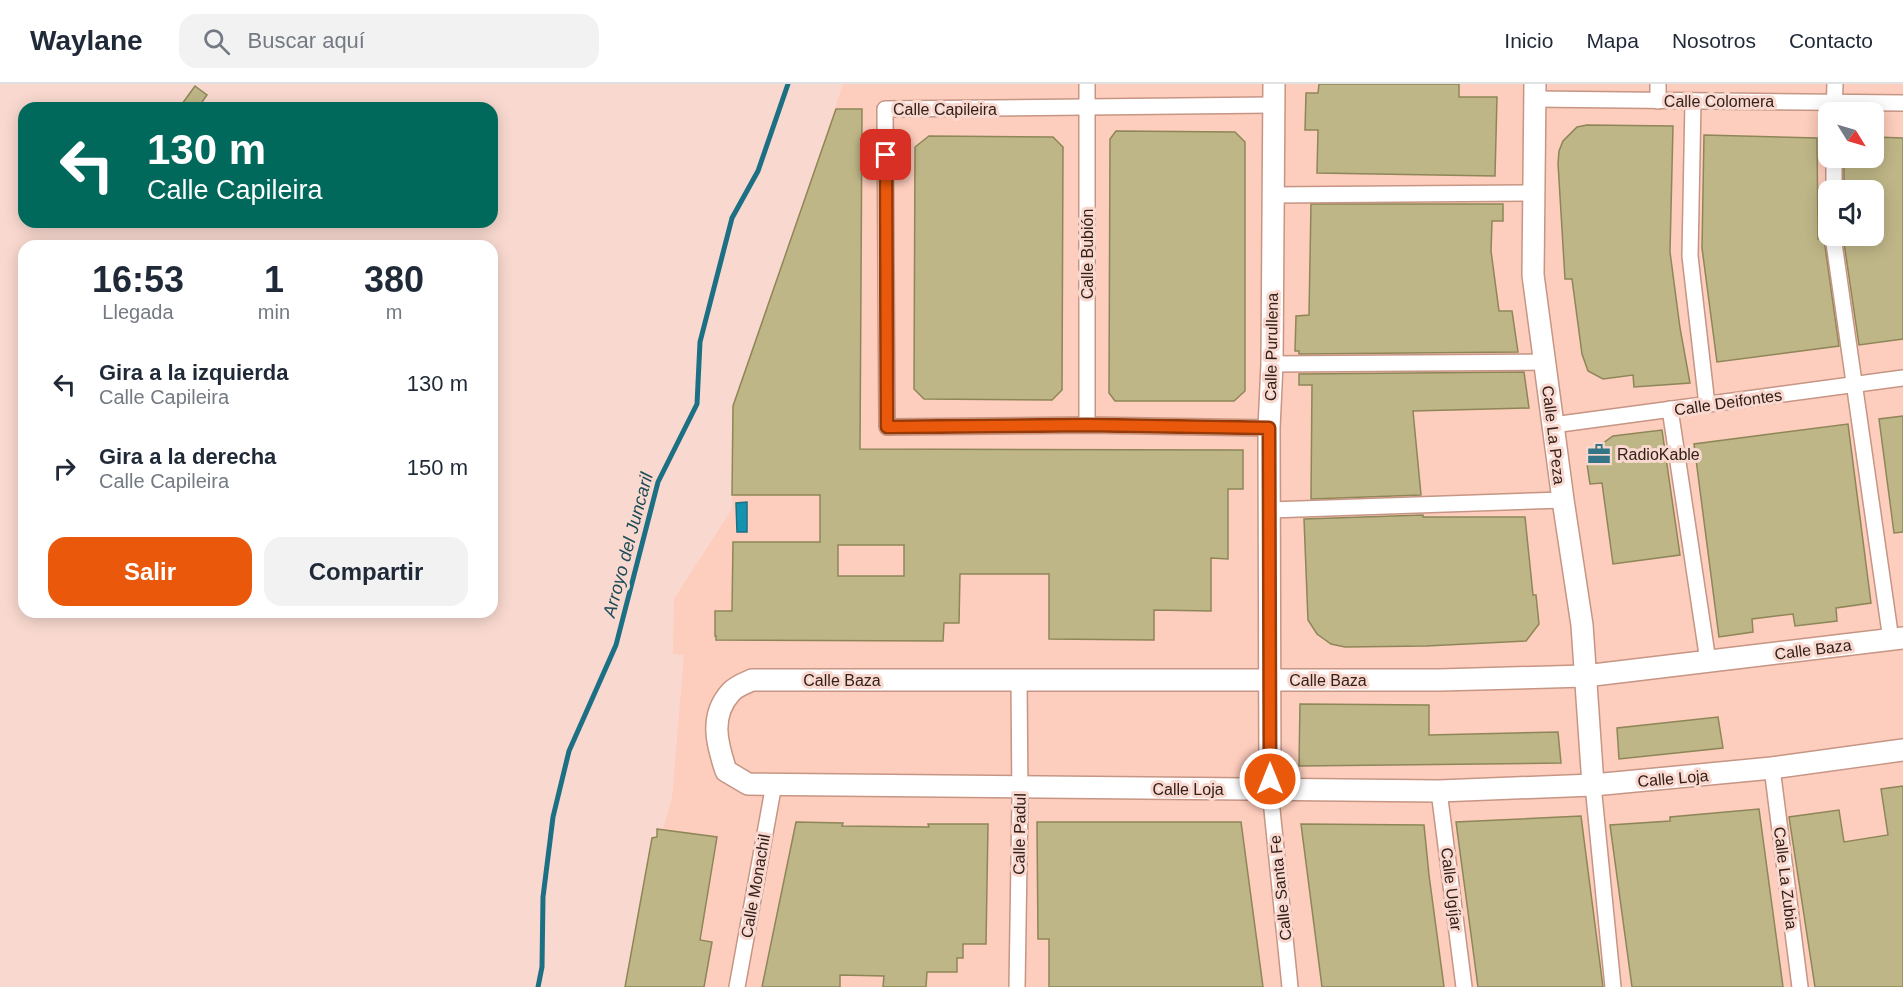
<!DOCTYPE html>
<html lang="es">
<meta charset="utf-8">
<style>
:root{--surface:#fff;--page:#f2f2f3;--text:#1f2937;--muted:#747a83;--line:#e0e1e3;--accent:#ea580c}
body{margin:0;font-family:Arial,sans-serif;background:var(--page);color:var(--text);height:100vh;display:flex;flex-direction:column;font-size:22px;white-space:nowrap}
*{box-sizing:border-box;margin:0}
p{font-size:20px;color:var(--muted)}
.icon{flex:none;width:33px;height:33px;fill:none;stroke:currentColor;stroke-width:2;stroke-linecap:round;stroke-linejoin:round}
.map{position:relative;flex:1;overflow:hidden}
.panel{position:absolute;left:18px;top:156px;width:480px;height:378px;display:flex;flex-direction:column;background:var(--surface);border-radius:18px;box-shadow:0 3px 15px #0003}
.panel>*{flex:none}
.banner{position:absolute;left:18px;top:18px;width:480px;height:126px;border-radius:18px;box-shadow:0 3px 15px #0003;background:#00695c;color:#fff;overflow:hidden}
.needle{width:39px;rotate:127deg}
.controls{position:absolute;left:1818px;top:18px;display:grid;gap:12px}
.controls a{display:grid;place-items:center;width:66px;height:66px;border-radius:12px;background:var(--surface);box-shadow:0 3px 15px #0003;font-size:30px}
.pin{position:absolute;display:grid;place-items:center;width:51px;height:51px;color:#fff;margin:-26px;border-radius:12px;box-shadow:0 3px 9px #0006}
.me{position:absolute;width:66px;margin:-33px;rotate:0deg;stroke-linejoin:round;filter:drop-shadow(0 0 4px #0008)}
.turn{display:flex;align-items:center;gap:21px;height:126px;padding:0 30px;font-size:27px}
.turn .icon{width:78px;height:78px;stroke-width:2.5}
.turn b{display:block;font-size:42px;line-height:51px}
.eta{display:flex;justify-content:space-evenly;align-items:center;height:102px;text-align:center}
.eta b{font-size:36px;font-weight:600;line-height:42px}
.action{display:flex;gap:12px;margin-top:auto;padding:12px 30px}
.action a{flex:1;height:69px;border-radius:18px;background:var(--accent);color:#fff;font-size:24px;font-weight:600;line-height:69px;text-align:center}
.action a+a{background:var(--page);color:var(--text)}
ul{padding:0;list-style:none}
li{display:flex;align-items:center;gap:18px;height:84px;padding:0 30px}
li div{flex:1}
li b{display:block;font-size:22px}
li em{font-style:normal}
header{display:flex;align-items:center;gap:36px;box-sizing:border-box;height:84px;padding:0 30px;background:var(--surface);border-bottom:2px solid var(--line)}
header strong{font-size:28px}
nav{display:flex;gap:33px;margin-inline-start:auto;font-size:21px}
.search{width:420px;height:54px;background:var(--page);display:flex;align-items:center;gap:15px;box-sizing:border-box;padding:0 21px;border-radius:18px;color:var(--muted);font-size:22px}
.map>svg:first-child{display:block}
.built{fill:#fdcdbd;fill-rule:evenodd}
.water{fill:#1493b0;stroke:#1d7083;stroke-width:1.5}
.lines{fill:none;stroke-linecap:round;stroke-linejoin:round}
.stream{stroke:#1d7083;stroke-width:5}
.building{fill:#bfb687;stroke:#8e8658;stroke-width:1.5;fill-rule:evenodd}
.street-casing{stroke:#c69584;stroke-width:18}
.secondary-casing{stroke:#c69584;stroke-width:24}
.street{stroke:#fff;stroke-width:15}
.secondary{stroke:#fff;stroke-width:21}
.route-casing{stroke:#983908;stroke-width:15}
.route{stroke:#ea580c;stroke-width:10}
.labels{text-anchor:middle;stroke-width:6;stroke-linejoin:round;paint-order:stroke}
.street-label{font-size:16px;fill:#332019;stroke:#f9d9cf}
.poi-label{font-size:16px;fill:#332019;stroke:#f9d9cf;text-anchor:start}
.water-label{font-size:18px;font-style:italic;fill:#1c4b58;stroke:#f9d9cf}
</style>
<header>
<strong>Waylane</strong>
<div class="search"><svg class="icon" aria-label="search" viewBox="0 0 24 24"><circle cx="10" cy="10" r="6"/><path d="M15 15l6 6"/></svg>Buscar aquí</div>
<nav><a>Inicio</a><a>Mapa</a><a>Nosotros</a><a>Contacto</a></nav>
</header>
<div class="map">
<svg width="1903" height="903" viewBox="0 0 1903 903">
<rect width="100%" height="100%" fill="#f9d9cf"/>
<path class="built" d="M843,0h1060v903h-1278l14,-80 33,-108 12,-144 -11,-1 1,-55 58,-90v-97zM1828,28h46v46h-46zM1828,106h46v46h-46z"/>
<polygon class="water" points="747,418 747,448 737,448 736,419"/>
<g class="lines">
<polyline class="stream" points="538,903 542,883 543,813 553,733 569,667 616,561 658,398 697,320 700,258 732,134 758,87 788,0"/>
</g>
<g class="building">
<polygon points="1319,0 1459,0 1459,13 1497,13 1495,92 1317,89 1318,46 1305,46 1306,9 1318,9"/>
<polygon points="195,2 207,11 198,24 179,24"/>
<path d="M836,25h26l-2,340 383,1v39h-15v70l-17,-1v53l-57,-1v30l-105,-1v-65h-89l-1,49h-15l-1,18 -227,-1v-4h-1v-25h17l1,-69h87v-47h-88l1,-89zM838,461h66v31h-66z"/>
<polygon points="1587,41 1673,42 1670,168 1680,244 1690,299 1634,303 1633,291 1603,295 1588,287 1582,270 1572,195 1565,195 1558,79 1559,67 1563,57 1577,43"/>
<polygon points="1116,47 1235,48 1245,58 1245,307 1234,317 1115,317 1109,309 1110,55"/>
<polygon points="1704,51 1817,54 1818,155 1824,155 1839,262 1717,278 1702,164"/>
<polygon points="929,52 1053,53 1063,63 1062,306 1052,316 924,315 914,305 915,63"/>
<polygon points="1874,53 1903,54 1903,255 1859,261 1843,152 1874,152 1874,106 1844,106 1844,74 1874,74"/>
<polygon points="1311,120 1503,120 1503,137 1492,137 1491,167 1499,227 1512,227 1518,268 1299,270 1299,267 1295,267 1296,232 1309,231"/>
<polygon points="1524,288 1529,324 1413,327 1421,411 1311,415 1312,301 1299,301 1299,290"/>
<polygon points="1903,332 1903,448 1894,449 1879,335"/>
<polygon points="1848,340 1871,519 1836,524 1837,537 1795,542 1793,530 1752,535 1753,548 1719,553 1694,360"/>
<polygon points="1662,346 1680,471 1613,480 1602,399 1590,400 1587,380 1592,367 1613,352"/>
<polygon points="1423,431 1423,433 1525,433 1533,511 1536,511 1539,540 1526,557 1426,562 1345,563 1331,560 1317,550 1308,536 1304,435"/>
<polygon points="1300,620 1429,621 1429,651 1558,648 1561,679 1299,682"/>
<polygon points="1718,633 1723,664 1619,675 1617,644"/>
<polygon points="1903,702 1903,903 1815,903 1789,733 1839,726 1844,758 1888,751 1881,705"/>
<polygon points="1759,725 1783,903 1632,903 1610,741 1670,737 1670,733"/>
<polygon points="1581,732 1603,903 1478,903 1456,738"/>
<polygon points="796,738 843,739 842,742 929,743 928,740 988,740 986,860 963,860 963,874 957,874 957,888 927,888 926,903 883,903 884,892 840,891 840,903 762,903"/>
<polygon points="1037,738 1241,738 1263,903 1049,903 1049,855 1038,855"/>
<polygon points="1301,740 1424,741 1429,791 1444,903 1322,903"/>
<polygon points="657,745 717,753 700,856 712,858 704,903 625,903 652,754 657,753"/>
</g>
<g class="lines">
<g class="street-casing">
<g id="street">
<polyline points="1535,15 1903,19"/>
<polyline points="1658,17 1658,0"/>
<polyline points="1693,17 1690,172 1707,321"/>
<polyline points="1834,28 1835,0"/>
<polyline points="1834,106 1834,74"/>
<polyline points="1272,111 1534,109"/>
<polyline points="1833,152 1891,556"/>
<polyline points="1272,280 1545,278"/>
<polyline points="1670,325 1708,577"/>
<polyline points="1087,341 1087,0"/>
<polyline points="1553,341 1903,294"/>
<polyline points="1269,344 1087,341 887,343 885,25 1274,21"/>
<polyline points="1269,426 1563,416"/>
<polyline points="1772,684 1800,903"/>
<polyline points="1593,701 1613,903"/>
<polyline points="1270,706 1290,903"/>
<polyline points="1439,707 1464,903"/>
<polyline points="737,903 774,700"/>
<polyline points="1017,903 1020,715 1019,597"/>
</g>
</g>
<g class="secondary-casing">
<g id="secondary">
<polyline points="1535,0 1533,191 1563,416 1582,541 1593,701"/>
<path d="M1903,554l-318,38 -145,4h-688c-7,3 -17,7 -21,12 -22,24 -14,52 -5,79l22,13 691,7 154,-6 179,-17 131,-18"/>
<polyline points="1270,706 1269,344 1272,280 1274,0"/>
</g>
</g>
<use href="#street" class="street"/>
<use href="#secondary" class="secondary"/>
</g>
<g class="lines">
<g class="route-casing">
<polyline id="route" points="886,71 887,343 1087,341 1269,344 1270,695"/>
</g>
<use href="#route" class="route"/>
</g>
<defs>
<g id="office-bare" transform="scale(1.8)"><path d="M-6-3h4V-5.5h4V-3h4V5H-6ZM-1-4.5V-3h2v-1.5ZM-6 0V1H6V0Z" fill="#337587" stroke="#f9d9cf" stroke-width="2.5" paint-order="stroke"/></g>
</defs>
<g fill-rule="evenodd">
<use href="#office-bare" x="1599" y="370"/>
</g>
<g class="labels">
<g class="street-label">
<text x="1719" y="23">Calle Colomera</text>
<text x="945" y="31">Calle Capileira</text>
<text transform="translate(1087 170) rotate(-90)" y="6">Calle Bubión</text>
<text transform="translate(1271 263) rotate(-89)" y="6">Calle Purullena</text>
<text transform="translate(1728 318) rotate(-8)" y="6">Calle Deifontes</text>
<text transform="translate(1554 351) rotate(83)" y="6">Calle La Peza</text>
<text transform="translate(1813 565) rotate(-7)" y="6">Calle Baza</text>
<text x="842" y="602">Calle Baza</text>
<text x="1328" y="602">Calle Baza</text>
<text transform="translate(1673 694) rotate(-5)" y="6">Calle Loja</text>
<text x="1188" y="711">Calle Loja</text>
<text transform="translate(1019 750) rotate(-89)" y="6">Calle Padul</text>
<text transform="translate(1786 794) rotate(83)" y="6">Calle La Zubia</text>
<text transform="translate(755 802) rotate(-80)" y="6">Calle Monachil</text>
<text transform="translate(1280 804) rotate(-96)" y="6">Calle Santa Fe</text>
<text transform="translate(1452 805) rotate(83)" y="6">Calle Ugíjar</text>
</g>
<g class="poi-label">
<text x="1617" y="376">RadioKable</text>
</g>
<g class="water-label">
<text transform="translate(628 461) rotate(-75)" y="6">Arroyo del Juncaril</text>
</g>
</g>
</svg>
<div class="controls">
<a><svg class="needle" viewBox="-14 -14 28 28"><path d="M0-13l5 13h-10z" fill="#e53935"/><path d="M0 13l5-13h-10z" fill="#747a83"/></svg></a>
<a><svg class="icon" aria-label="sound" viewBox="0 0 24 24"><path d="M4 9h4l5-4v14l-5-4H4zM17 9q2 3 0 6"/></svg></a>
</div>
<div class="pin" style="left:886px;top:71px;background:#d93025"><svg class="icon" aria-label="arrive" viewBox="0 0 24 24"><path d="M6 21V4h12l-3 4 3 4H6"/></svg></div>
<svg class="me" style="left:1270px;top:695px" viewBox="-20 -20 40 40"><circle r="17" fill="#ea580c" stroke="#fff" stroke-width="3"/><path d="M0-11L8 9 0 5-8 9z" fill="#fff"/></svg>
<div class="banner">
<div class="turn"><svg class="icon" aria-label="left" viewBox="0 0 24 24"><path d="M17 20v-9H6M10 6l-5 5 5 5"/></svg><div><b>130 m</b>Calle Capileira</div></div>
</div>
<section class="panel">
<div class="eta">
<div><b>16:53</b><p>Llegada</p></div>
<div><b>1</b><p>min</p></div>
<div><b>380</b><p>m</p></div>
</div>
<ul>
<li><svg class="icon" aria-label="left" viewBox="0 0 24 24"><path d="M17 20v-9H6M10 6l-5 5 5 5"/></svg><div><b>Gira a la izquierda</b><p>Calle Capileira</p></div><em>130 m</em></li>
<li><svg class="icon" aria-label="right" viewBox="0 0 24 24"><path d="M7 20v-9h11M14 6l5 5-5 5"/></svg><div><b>Gira a la derecha</b><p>Calle Capileira</p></div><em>150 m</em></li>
</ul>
<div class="action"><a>Salir</a><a>Compartir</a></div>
</section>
</div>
